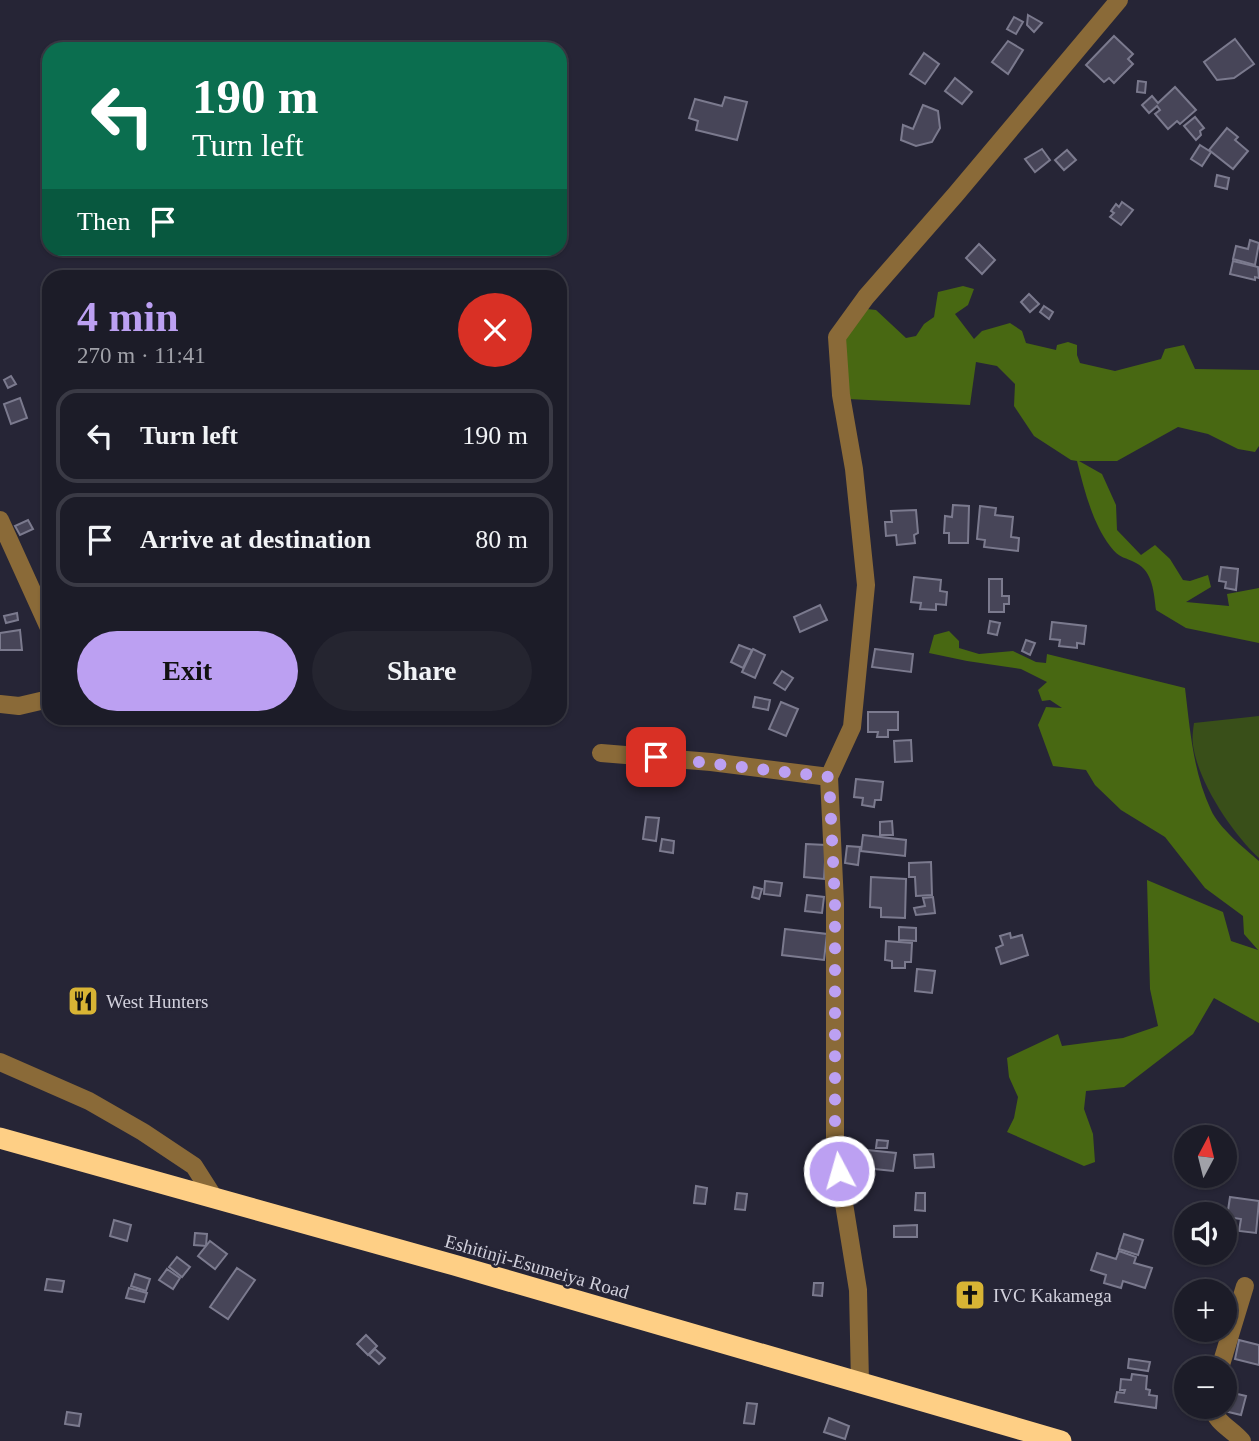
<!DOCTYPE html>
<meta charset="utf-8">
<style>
:root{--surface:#1c1c28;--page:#252530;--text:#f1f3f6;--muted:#a0a1a8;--line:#3a3a45;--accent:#bca0f2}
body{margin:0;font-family:Georgia,serif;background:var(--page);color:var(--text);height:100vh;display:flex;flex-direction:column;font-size:26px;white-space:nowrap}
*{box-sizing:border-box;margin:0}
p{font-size:23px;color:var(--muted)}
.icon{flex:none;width:38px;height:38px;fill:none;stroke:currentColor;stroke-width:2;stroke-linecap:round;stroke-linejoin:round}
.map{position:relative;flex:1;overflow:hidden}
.panel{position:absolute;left:42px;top:270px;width:525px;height:455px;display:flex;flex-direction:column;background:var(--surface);border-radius:21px;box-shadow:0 2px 5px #0004,0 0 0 2px var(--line)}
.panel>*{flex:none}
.banner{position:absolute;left:42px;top:42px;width:525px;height:214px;border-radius:21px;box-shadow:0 2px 5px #0004,0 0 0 2px var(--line);background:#0b6e4f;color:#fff;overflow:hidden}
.needle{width:46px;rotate:7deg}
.controls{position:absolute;left:1174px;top:1125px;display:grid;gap:14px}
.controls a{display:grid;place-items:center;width:63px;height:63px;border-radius:50%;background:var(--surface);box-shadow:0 2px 5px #0004,0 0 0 2px var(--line);font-size:35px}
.pin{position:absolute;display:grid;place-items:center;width:60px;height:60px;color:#fff;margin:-30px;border-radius:14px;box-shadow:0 4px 10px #0006}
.me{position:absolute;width:77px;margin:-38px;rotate:354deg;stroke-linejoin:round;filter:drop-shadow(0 0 5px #0008)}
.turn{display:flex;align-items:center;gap:24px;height:147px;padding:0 35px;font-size:32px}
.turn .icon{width:91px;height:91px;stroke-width:2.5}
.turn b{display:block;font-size:49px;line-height:60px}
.then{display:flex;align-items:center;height:66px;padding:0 35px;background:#0003;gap:14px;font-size:26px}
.round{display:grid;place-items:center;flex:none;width:74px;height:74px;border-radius:37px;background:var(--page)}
.summary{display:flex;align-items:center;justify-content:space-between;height:119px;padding:0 35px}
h1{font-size:42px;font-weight:700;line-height:52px;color:var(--accent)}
.primary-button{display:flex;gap:14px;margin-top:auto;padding:14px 35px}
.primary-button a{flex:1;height:80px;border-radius:42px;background:var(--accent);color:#111;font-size:28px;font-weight:700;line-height:80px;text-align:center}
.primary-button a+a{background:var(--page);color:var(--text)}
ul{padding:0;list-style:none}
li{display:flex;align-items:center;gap:21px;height:94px;margin:0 14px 10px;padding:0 21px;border:4px solid var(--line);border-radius:21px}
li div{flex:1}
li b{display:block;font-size:26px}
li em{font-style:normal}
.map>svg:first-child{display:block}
.green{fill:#394f19}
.forest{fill:#486812}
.building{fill:#474558;stroke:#7b7a8e;stroke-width:2}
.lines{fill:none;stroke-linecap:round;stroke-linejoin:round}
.minor{stroke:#8a6a38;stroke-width:18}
.highway{stroke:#fecf85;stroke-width:21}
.route{stroke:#bca0f2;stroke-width:12;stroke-dasharray:0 21.6}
.labels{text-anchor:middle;stroke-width:5;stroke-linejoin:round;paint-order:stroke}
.poi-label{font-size:19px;fill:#d1d0dc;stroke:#262536;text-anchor:start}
.street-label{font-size:19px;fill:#d1d0dc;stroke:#262536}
</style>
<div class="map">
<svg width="1259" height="1441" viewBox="0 0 1259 1441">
<rect width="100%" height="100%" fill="#262536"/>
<path class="green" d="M1259,716v142c-27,-25 -61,-76 -66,-113 -1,-7 0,-15 1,-22z"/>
<g class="forest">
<path d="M963,286l11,3 -6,16 -13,9 19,25 8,-8 28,-8 12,8 4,12 30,7 1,-5 11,-3 9,3v10l3,8 35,8 46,-12 4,-10 19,-4 11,24 64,1v76l-4,6 -17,-3 -30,-15 -30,-7 -61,34h-38l23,13 14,31 1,25 24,25 14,-10 15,14 13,21 7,1 18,-6 3,12 -25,15 43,4 -2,-12 32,-6v55l-73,-15 -30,-18c-2,-16 -3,-39 -20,-47 -13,-7 -16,-4 -26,-17 -18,-24 -26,-57 -33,-85l-6,-1 -37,-24 -20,-30 1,-22 -18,-18 -21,-4 -6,43 -122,-6 -3,-63 22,-27 9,1 30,28 10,-2 8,-12 10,-7 4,-25z"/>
<path d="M949,631l10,10v7l20,6 34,-3 23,11 10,1 1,-9 138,34c5,41 8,84 26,122 8,18 33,38 48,51v162l-45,-25 -21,36 -69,53 -38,4 -2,18 9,25 2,28 -11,4 -77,-34 7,-14 4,-21 -9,-20 -2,-19 51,-24 4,12 61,-8 35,-12 -8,-37 -3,-109 76,32 8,29 27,9 -14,-16 -1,-18 -38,-28 -40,-51 -44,-27 -26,-25 -9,-15 -33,-4 -15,-41 8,-18 16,1 -12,-8 -8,1 -4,-11 9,-8 -26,-13 -54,-8 -38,-8 5,-18z"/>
</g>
<g class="building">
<polygon points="1028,15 1042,23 1034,32 1027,25"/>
<polygon points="1014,17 1023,22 1016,34 1007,29"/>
<polygon points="1114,36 1133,54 1128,59 1133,64 1114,83 1109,78 1104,82 1086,65"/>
<polygon points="1235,39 1254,64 1234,78 1217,80 1204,62"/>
<polygon points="1008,41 1023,50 1008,74 992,62"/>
<polygon points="924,53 939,64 925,84 910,74"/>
<polygon points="955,78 972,92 962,104 945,91"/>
<polygon points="1138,81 1146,82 1145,93 1137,92"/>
<polygon points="1175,87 1196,110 1180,124 1177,121 1168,129 1155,114 1160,110 1157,106 1149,113 1142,105 1152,96 1158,103"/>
<polygon points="725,97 747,102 737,140 696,130 698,121 689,118 695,99 722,106"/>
<polygon points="923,105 938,111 940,128 932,142 916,146 901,140 903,125 913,129"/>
<polygon points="1195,117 1204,128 1200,131 1201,135 1196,140 1184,126"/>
<polygon points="1227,128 1238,137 1235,140 1248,151 1233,169 1209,150"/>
<polygon points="1200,145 1211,152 1202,166 1191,159"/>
<polygon points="1042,149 1050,160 1035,172 1025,159"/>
<polygon points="1067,150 1076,160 1064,170 1055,160"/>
<polygon points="1217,175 1229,178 1227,189 1215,186"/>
<polygon points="1122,202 1133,210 1121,225 1110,217 1114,213 1111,211 1116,204 1119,207"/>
<polygon points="1250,240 1259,243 1255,265 1233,259 1236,246 1248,249"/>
<polygon points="979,244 995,260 982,274 966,258"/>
<polygon points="1233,261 1258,267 1259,278 1255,277 1255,280 1230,274"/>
<polygon points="1029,294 1039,304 1030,312 1021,302"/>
<polygon points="1044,306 1053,312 1049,319 1040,312"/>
<polygon points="11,376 16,384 8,388 4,380"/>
<polygon points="20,398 27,418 11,424 4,404"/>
<polygon points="953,505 969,506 968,543 949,543 949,533 944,533 945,516 952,517"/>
<polygon points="980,506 996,508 995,515 1013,517 1011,537 1019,538 1018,551 984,547 985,540 977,539"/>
<polygon points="916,510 918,533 914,535 915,543 897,545 896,535 886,536 885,522 892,522 891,511"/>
<polygon points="28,520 33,529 20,535 15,526"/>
<polygon points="1221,567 1238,569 1236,590 1225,588 1226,582 1219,581"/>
<polygon points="914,577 941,580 940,591 947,592 946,605 936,604 936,610 920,609 921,603 911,602"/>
<polygon points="989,579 1002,579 1002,596 1009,596 1009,604 1004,604 1004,612 989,612"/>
<polygon points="820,605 827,620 800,632 794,617"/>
<polygon points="17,613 18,620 6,623 4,616"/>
<polygon points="990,621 1000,623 997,635 988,633"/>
<polygon points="1052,622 1086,626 1084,644 1077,643 1077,648 1059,646 1060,640 1050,639"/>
<polygon points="20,630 22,650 0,650 0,633"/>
<polygon points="1026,640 1035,643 1030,655 1022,651"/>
<polygon points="739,645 752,650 743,668 731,662"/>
<polygon points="753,649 765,655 755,678 742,672"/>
<polygon points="875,649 913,654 911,672 872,667"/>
<polygon points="782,671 793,678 785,690 774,683"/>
<polygon points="755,697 770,700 768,710 753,707"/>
<polygon points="781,702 798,709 786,736 769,729"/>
<polygon points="868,712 898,712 898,730 888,730 888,737 877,737 878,732 868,732"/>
<polygon points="911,740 912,761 895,762 894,741"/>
<polygon points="856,779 883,782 881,800 875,800 874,807 862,805 863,798 854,797"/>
<polygon points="646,817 659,818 656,841 643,839"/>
<polygon points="892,821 893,835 880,835 880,822"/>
<polygon points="863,835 906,840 905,856 861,851"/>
<polygon points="662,839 674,841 673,853 660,851"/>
<polygon points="806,844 826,845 824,879 804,877"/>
<polygon points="847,846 860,847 858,865 845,863"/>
<polygon points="931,862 932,895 916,896 915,877 909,877 909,863"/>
<polygon points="871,877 906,879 905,918 881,917 881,908 870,907"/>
<polygon points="765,881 782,883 780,896 764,894"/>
<polygon points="754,887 762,889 759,899 752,897"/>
<polygon points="807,895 824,897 822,913 805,911"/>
<polygon points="933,897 935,913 916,915 914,908 925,906 923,898"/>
<polygon points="899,927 916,928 916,941 899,940"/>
<polygon points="785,929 827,934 824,960 782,955"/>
<polygon points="1010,933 1011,938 1022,935 1028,955 1001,964 996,948 1003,945 1000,936"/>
<polygon points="886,941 912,943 911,962 905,962 905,968 892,968 892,961 885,960"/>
<polygon points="917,969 935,971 932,993 915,991"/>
<polygon points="877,1140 888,1141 887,1148 876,1148"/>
<polygon points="867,1150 896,1153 893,1171 865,1168"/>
<polygon points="933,1154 934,1167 915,1168 914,1155"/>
<polygon points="696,1186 707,1188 705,1204 694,1203"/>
<polygon points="737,1193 747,1194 745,1210 735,1209"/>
<polygon points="916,1193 925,1193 925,1211 915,1210"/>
<polygon points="1230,1197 1259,1201 1256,1233 1239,1231 1241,1219 1227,1217"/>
<polygon points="114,1220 131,1225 127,1241 110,1236"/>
<polygon points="917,1225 917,1237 894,1237 894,1226"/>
<polygon points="195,1233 207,1234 206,1246 194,1245"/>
<polygon points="1124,1234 1143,1240 1138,1255 1119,1249"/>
<polygon points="210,1241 227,1254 215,1269 198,1256"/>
<polygon points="1119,1251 1136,1257 1134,1263 1152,1268 1145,1288 1123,1281 1121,1288 1104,1283 1106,1275 1091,1270 1097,1253 1116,1259"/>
<polygon points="177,1257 190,1267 182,1277 169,1267"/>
<polygon points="237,1268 255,1280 228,1319 210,1307"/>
<polygon points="167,1269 180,1278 173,1289 159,1280"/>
<polygon points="135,1274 150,1279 146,1291 131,1286"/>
<polygon points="47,1279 64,1281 62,1292 45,1290"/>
<polygon points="814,1283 823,1283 822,1296 813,1295"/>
<polygon points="129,1288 147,1293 144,1302 126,1298"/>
<polygon points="366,1335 377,1346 368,1355 357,1344"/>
<polygon points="1239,1340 1259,1345 1259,1365 1235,1359"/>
<polygon points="375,1349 385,1358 379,1364 369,1355"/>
<polygon points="1129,1359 1150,1362 1148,1371 1128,1368"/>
<polygon points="1132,1374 1147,1376 1146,1389 1150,1390 1149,1395 1157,1396 1156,1408 1115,1402 1117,1392 1124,1393 1125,1390 1120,1390 1121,1379 1131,1380"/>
<polygon points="1225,1391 1246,1396 1241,1415 1216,1409 1225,1407"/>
<polygon points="747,1403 757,1404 754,1424 744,1423"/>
<polygon points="67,1412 81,1414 79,1426 65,1424"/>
<polygon points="829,1418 849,1426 845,1439 824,1432"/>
</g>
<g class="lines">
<g class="minor">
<polyline points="0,520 49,628"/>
<polyline points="0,704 19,706 49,699"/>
<polyline points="601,753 711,762 829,777"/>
<polyline points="0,1062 89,1101 143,1132 194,1166 215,1199"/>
<polyline points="1220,1368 1245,1286"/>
<polyline points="860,1383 858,1290 835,1148 835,903 829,777 852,727 866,585 854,469 841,395 837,337 866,297 956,194 1119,0"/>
<path d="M1212,1407c5,17 19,21 30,34"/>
</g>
<polyline class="highway" points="0,1138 454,1265 1061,1441"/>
</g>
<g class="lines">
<polyline class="route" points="656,757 829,777 835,903 835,1148 839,1171"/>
</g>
<defs>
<g id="restaurant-square" transform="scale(1.575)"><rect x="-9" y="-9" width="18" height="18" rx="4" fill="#d8b434" stroke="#262536"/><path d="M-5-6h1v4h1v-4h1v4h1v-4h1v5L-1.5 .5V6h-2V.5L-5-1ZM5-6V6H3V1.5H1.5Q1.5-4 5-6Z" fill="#111"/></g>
<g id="church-square" transform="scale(1.575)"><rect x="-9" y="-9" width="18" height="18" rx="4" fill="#d8b434" stroke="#262536"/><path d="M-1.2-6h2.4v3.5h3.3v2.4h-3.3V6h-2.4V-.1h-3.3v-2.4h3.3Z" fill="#111"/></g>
</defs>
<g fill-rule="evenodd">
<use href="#restaurant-square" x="83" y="1001"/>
<use href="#church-square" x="970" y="1295"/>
</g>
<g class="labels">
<g class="poi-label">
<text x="106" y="1008">West Hunters</text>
<text x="993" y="1302">IVC Kakamega</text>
</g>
<g class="street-label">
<text transform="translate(537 1266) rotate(16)" y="7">Eshitinji-Esumeiya Road</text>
</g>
</g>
</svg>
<div class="controls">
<a><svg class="needle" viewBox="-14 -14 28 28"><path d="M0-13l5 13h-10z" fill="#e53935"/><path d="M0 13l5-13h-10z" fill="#a0a1a8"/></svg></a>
<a><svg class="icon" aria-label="sound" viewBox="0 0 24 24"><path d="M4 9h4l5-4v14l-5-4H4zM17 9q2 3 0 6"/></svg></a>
<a>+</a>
<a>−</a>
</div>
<div class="pin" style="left:656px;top:757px;background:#d93025"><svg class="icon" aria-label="arrive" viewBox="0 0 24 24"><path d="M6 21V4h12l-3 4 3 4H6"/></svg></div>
<svg class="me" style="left:839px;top:1171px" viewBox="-20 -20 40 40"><circle r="17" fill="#bca0f2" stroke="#fff" stroke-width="3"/><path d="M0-11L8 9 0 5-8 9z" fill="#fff"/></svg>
<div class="banner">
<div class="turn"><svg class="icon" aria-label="left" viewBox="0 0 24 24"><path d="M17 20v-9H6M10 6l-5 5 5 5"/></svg><div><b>190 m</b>Turn left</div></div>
<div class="then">Then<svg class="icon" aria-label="arrive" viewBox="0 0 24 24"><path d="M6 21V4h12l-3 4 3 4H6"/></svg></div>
</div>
<section class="panel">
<div class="summary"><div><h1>4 min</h1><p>270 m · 11:41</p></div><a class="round" style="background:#d93025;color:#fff"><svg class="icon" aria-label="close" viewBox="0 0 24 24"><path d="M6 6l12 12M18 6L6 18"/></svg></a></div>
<ul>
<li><svg class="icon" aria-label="left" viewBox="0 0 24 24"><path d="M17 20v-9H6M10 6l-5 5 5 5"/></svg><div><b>Turn left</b></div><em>190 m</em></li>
<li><svg class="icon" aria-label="arrive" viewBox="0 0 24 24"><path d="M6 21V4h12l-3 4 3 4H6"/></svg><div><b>Arrive at destination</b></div><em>80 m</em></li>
</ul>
<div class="primary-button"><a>Exit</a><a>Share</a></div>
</section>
</div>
